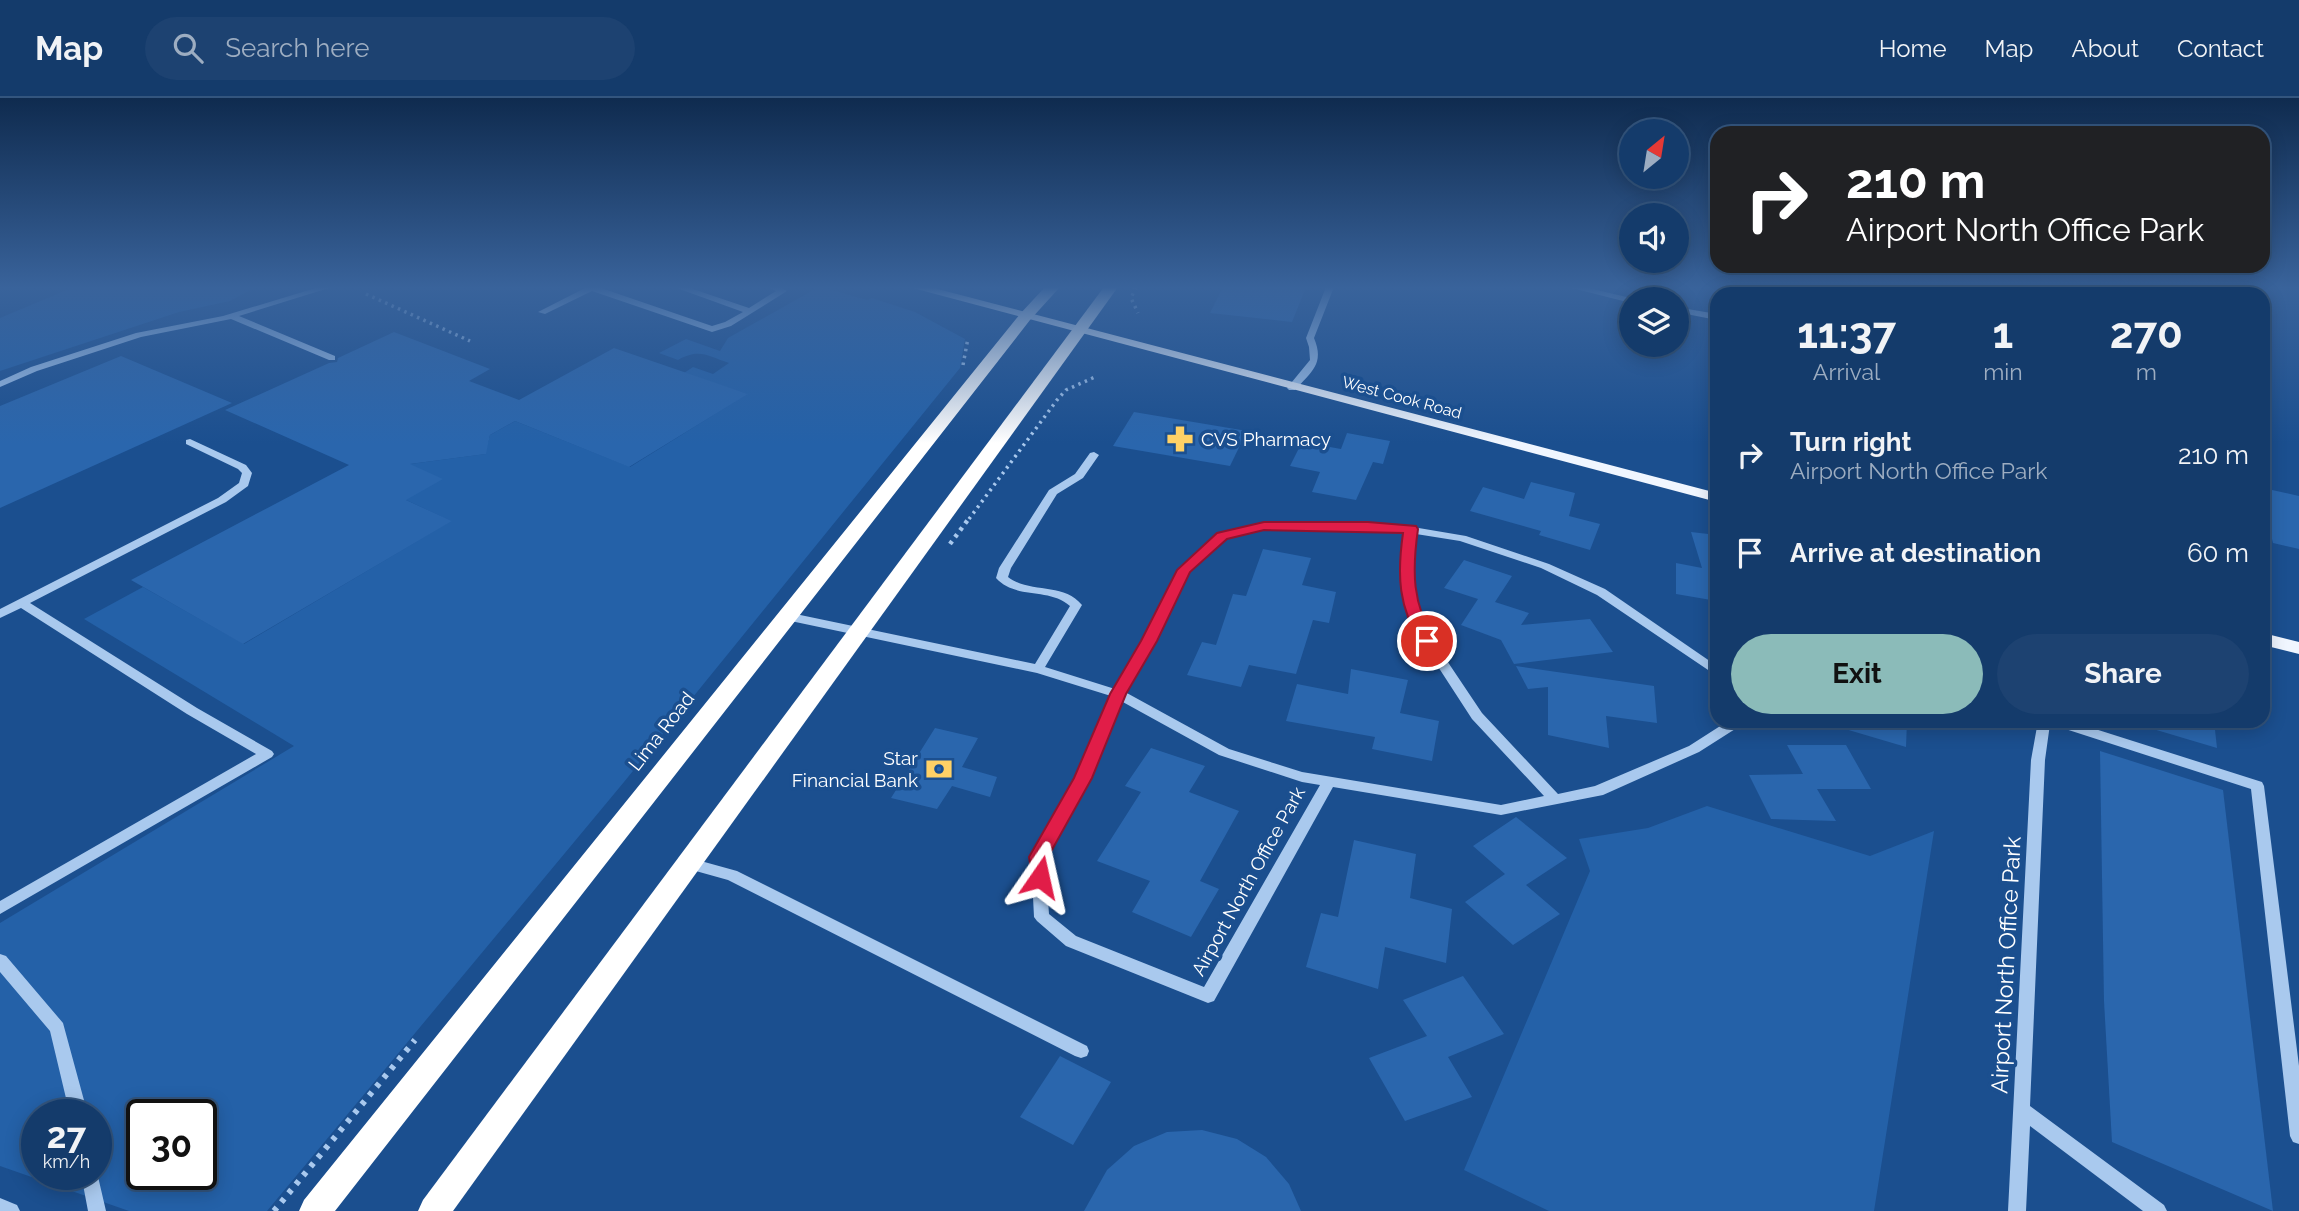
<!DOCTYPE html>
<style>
:root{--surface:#143b6b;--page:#1d4271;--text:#f1f3f6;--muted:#9dadc1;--line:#33557e;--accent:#8bbbb9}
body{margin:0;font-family:Raleway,sans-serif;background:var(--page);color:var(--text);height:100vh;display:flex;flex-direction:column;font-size:26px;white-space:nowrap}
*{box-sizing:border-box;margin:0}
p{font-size:23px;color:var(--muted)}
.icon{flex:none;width:38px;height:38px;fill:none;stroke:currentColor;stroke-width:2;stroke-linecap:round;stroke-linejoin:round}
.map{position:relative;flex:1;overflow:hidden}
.side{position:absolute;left:1710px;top:189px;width:560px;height:441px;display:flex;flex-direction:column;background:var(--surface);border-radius:21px;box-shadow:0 4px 18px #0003,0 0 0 2px var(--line)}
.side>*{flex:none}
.hud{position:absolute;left:1710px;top:28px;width:560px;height:147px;border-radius:21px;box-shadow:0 4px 18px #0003,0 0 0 2px var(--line);background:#202124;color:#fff;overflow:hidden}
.needle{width:46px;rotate:30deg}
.buttons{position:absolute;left:1619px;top:21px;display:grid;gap:14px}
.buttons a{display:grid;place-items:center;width:70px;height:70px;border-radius:50%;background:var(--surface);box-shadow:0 4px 18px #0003,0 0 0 2px var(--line);font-size:35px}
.speed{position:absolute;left:21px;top:1001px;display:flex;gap:14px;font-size:35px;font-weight:700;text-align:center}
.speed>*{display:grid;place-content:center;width:91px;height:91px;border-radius:50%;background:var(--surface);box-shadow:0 4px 18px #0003,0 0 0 2px var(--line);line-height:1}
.speed small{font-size:18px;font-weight:400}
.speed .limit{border:4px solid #111;border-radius:10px;background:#fff;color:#111}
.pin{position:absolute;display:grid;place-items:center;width:60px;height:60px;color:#fff;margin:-30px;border:4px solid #fff;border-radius:50%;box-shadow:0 2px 7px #0007}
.me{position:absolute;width:77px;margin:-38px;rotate:11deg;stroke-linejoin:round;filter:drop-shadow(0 0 5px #0008)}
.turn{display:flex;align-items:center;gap:24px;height:147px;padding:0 21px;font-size:32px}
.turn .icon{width:91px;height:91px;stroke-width:2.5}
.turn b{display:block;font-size:49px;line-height:60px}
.eta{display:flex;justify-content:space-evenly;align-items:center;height:119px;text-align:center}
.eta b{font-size:42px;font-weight:700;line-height:49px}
.action{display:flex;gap:14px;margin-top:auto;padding:14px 21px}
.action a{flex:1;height:80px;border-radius:42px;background:var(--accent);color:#111;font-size:28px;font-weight:700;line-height:80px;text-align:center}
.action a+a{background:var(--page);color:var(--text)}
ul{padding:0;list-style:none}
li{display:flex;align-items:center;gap:21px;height:98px;padding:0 21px}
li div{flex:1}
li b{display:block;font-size:26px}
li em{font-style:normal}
header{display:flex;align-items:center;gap:42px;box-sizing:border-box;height:98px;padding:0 35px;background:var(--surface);border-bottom:2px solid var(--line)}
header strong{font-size:33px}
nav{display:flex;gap:38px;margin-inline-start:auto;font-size:24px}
.search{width:490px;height:63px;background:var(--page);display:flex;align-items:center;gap:18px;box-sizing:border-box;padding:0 24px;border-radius:38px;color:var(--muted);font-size:26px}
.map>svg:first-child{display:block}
.green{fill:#2461a8;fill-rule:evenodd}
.building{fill:#2a66ad}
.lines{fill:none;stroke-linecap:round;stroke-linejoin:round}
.path-far2{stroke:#a9c9ee;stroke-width:3.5;stroke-dasharray:2.5 4.5;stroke-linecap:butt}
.path-far1{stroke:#a9c9ee;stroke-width:4.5;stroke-dasharray:3.5 5;stroke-linecap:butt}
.path{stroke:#a9c9ee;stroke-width:6;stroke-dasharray:4.5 7;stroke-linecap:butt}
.minor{fill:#a9c9ee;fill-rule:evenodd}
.major{fill:#f0f6ff;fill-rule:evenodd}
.highway{fill:#fff;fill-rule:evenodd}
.route{fill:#e11d48;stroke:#92132f;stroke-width:2}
.labels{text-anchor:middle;stroke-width:7;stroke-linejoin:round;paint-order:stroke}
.far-street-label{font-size:16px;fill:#fff;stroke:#1b4f8f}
.poi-label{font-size:19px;fill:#fff;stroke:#1b4f8f;text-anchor:start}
.street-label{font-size:19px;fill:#fff;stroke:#1b4f8f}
.near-street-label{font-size:23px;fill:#fff;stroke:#1b4f8f}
</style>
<header>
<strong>Map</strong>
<div class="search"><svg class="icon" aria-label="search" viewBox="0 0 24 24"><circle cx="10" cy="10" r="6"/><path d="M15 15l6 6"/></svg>Search here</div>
<nav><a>Home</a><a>Map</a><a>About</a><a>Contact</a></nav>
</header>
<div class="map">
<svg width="2299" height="1113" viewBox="0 0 2299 1113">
<rect width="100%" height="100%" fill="#1b4f8f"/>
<g class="green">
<polygon points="74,189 213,189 254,190 230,203 179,214 0,273 0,220"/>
<path d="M817,190l11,1 39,11 5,-2 43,14 50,27 -5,29 -336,414 -357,429h-138l-129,-45v-243l294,-177 -210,-127 59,-32 101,57 207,-123 -45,-21 4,-36 75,-10 5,-19 25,-14 115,46 117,-73 -63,-21 9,-6 20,7 16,-11c-22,-7 -29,-15 -51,-3l-19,-7 27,-14 34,12 8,-13zM37,1017h59v59h-59zM142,1017h59v59h-59z"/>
<polygon points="1707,708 1870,758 1934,733 1874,1113 1549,1113 1464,1072 1590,773 1579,741 1648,730"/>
</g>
<g class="building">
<polygon points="1223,189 1306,189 1292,224 1210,215"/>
<polygon points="394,234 490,271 469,283 519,302 614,250 748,296 629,369 515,323 490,337 486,356 410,366 443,381 406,402 452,423 243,546 131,482 349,367 225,312 329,265 337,264 338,260"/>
<polygon points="121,258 232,305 0,410 0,308"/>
<polygon points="1134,314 1247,333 1230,368 1113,348"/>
<polygon points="1347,335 1390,343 1383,366 1373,364 1356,402 1312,394 1320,374 1290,368 1302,344 1341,351"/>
<polygon points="1531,384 1575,395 1569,418 1600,426 1590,452 1539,437 1541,433 1470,413 1483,389 1524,401"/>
<polygon points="2263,390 2299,398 2299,451 2273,445 2263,404"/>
<polygon points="1691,434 1717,437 1717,503 1676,496 1676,465 1702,470"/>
<polygon points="1263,451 1311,460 1302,487 1336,494 1329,525 1313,522 1296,576 1249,567 1241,589 1187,577 1202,544 1216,547 1233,496 1246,498"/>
<polygon points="1464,462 1512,478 1495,504 1529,515 1521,527 1590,521 1613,554 1514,566 1501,542 1461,527 1478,501 1444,490"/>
<polygon points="1516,568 1654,588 1657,625 1606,618 1609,650 1548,637 1548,589 1528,591"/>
<polygon points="1351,571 1408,582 1400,615 1439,623 1432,663 1372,651 1375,639 1286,623 1297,586 1348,596"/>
<polygon points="1835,623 1907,623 1906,649 1835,628"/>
<polygon points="2144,623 2214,623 2217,650 2143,628"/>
<polygon points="935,630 978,640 962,669 997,679 990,699 952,688 937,711 891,700"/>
<polygon points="1787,647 1846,647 1871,691 1817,691 1836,723 1771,721 1749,677 1803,676"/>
<polygon points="1151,650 1205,668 1189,694 1239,713 1200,783 1219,791 1191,839 1132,814 1150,783 1097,763 1141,694 1125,688"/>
<polygon points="2100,653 2223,692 2273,1113 2112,1044 2104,903"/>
<polygon points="1516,719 1567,760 1526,787 1560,816 1513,847 1465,804 1505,776 1473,748"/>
<polygon points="1354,742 1416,756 1410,800 1452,811 1446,865 1385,849 1378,891 1306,869 1321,815 1338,819"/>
<polygon points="1463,878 1504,936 1448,959 1472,999 1405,1023 1369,960 1427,938 1403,902"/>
<polygon points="1060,958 1111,984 1073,1047 1020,1019"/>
<polygon points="1202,1032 1237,1041 1266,1059 1289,1086 1301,1113 1084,1113 1107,1072 1134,1048 1167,1034"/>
</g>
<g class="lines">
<g class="path-far2">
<polyline points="1136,189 1131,200 1138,215"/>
<polyline points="366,196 470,243"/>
<polyline points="963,267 968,240"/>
<polyline points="969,421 1057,302 1066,292 1095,279"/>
</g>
<polyline class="path-far1" points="950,446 970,419"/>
<polyline class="path" points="274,1113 415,942"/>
<g class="minor">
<polygon points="319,189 332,189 239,218 335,258 335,262 329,262 231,221 141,239 37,273 0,289 0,283 31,269 136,235 223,218"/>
<polygon points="587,189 598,189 712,228 725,224 743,214 674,189 687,189 749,210 776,193 767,189 780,189 787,193 731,228 712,234 592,193 545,216 538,214"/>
<path d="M1326,189h8l-20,51c11,26 -3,34 -19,52h-6l-2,-2 23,-28 -1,-13 -3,-9z"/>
<polygon points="1568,189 1584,189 1635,201 1631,201 1631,205"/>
<polygon points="1676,209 1717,216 1717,222 1676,214"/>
<polygon points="190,341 246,367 252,375 248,388 226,404 30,505 197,610 272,653 274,656 272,659 0,816 0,803 256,656 187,616 21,510 0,520 0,511 218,400 239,385 242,375 238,371 186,346 186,342"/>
<path d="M1094,354l5,3 -16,23 -26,16 -46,74 -3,9c22,17 55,5 74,28l-37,62 70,22 28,-48 37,-73 38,-34 46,-11 78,-1 53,2 71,12 83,28 56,25 112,77v10l-120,-81 -56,-27 -81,-27 -44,-7 -4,33 9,55 61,91 76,81 37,-8 94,-40 39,-25h16l-1,3 -44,28 -96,43 -102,20 -168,-28 -119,214 -6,2 -142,-57 -29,-25 -3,-4 -3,-60 45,-79 35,-82 -74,-23 -251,-53 -6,-4 6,-4 249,52 35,-58c-21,-19 -54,-6 -74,-28l3,-10 50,-78 26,-16 15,-21zM1342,430l63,4 -5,35 9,55 63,97 72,77 -43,9 -199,-33 -73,-23 -104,-57 30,-51 34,-69 37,-34 38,-9zM1121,603l98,54 83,27 18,3 -116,202 -128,-51 -27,-22 -4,-57 45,-79z"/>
<polygon points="2038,623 2070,623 2262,684 2264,688 2299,968 2299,1046 2293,1044 2290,1038 2251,691 2050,626 2045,662 2030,1008 2164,1107 2167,1113 2143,1113 2030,1028 2026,1113 2008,1113 2031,662"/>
<polygon points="690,760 737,773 1087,948 1089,953 1087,958 1081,960 1075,958 728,782 685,770 683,766 685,762"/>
<polygon points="0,856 6,858 63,925 88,1017 70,1017 50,933 0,874"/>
<polygon points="96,1070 106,1113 88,1113 81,1076 96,1076"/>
<polygon points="0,1100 17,1107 20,1113 0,1113"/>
</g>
<g class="major">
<polygon points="909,189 930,189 1717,395 1717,404"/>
<polygon points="2263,535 2299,544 2299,556 2263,547"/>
</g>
<g class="highway">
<polygon points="1045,189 1060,189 1030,222 335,1113 299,1113 304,1102 1020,216"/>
<polygon points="1104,189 1118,189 453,1113 418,1113 423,1102"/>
</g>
</g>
<linearGradient id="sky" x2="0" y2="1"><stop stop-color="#0f2b4f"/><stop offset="0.55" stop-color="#39639b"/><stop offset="1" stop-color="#39639b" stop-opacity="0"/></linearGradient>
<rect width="2299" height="345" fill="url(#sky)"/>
<path class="route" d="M1264,424h104l48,4 2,3c-6,42 -6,75 17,112l-2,3h-11c-24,-36 -25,-69 -19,-111l-139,-3 -37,9 -37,33 -33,69 -31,53 -34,84 -44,79 1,20 -3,5 -6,2 -7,-2 -4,-25 45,-79 36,-84 31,-53 36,-71 40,-37z"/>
<defs>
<g id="pharmacy-bare" transform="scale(2.1)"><path d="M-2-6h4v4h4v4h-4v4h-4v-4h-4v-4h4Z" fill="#ffd166" stroke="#1b4f8f" stroke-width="2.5" paint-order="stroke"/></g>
<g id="bank-bare" transform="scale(2.1)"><path d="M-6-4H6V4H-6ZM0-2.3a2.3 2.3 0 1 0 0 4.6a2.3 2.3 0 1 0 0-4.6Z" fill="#ffd166" stroke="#1b4f8f" stroke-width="2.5" paint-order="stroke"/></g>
</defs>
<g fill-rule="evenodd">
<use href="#pharmacy-bare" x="1180" y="341"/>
<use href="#bank-bare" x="939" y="671"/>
</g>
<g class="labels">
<g class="far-street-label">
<text transform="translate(1402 299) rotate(15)" y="6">West Cook Road</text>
</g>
<g class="poi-label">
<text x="1201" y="348">CVS Pharmacy</text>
<text x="918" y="667" text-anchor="end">Star<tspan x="918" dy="22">Financial Bank</tspan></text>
</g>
<g class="street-label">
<text transform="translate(661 633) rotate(-52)" y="7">Lima Road</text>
<text transform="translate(1248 783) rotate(-61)" y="7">Airport North Office Park</text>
</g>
<g class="near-street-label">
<text transform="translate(2006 867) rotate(-87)" y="8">Airport North Office Park</text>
</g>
</g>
</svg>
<div class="buttons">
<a><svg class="needle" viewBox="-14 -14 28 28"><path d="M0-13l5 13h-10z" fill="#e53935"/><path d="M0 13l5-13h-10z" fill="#9dadc1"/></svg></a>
<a><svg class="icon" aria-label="sound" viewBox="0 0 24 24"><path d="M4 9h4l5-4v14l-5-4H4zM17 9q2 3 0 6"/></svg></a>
<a><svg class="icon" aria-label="layers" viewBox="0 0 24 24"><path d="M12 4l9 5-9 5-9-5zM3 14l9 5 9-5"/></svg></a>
</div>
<div class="speed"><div>27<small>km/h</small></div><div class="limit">30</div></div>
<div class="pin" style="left:1427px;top:543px;background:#d93025"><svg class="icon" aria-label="arrive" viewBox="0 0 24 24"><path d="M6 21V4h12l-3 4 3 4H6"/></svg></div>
<svg class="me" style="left:1040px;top:779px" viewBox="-20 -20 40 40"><path d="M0-17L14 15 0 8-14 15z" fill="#e11d48" stroke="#fff" stroke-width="4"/></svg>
<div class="hud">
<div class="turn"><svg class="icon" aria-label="right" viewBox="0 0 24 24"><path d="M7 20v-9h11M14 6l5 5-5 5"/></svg><div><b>210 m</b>Airport North Office Park</div></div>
</div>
<section class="side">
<div class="eta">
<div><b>11:37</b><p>Arrival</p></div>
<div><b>1</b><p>min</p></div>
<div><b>270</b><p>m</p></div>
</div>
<ul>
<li><svg class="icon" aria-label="right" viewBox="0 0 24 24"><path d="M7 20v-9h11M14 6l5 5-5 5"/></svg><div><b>Turn right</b><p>Airport North Office Park</p></div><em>210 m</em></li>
<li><svg class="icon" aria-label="arrive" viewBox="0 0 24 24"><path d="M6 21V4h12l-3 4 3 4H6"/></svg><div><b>Arrive at destination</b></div><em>60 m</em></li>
</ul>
<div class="action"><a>Exit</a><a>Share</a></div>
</section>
</div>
